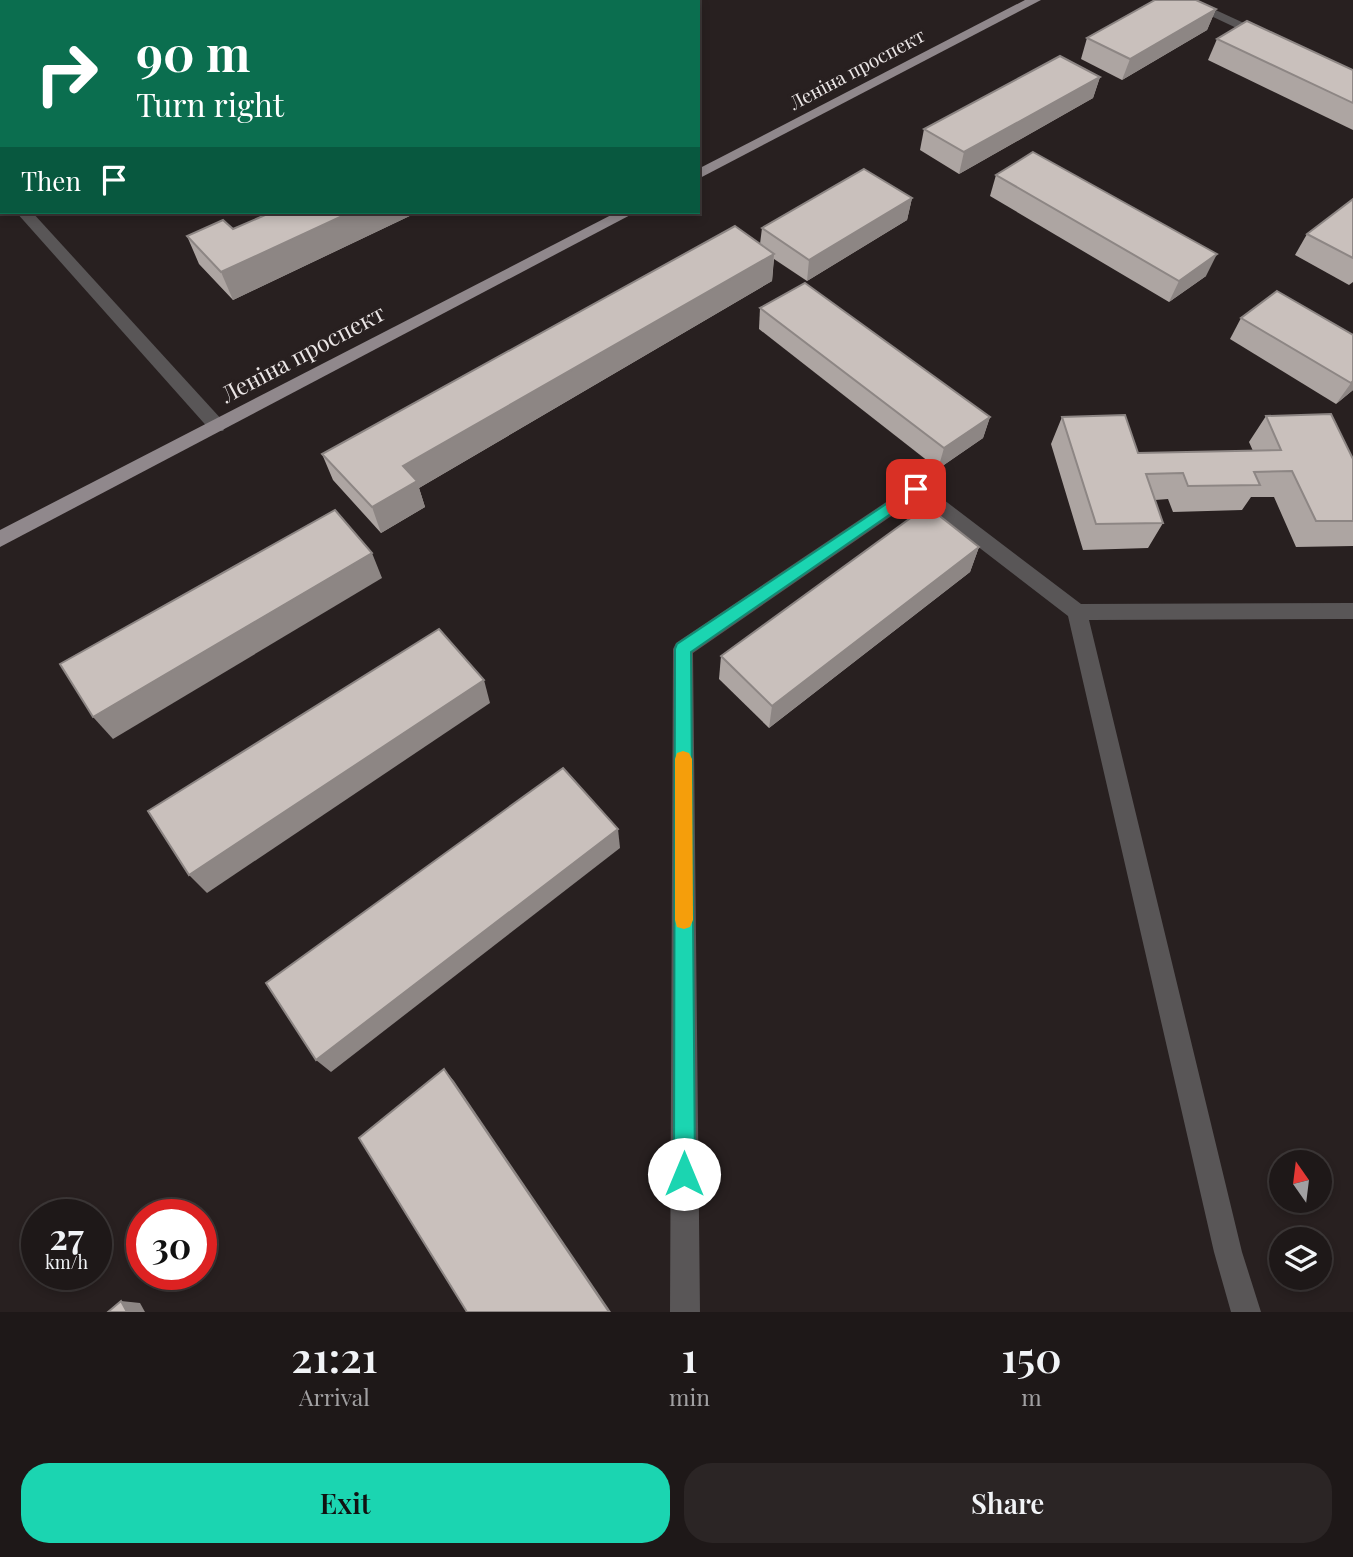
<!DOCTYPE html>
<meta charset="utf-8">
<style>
:root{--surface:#1e1818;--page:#2b2525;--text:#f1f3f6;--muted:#a1a0a2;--line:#3c3737;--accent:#1bd5b1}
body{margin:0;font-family:"Playfair Display",serif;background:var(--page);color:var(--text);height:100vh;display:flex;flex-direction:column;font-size:26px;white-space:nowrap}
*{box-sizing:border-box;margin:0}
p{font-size:23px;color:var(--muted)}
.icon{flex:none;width:38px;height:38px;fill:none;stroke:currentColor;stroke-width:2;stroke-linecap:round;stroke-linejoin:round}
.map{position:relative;height:1312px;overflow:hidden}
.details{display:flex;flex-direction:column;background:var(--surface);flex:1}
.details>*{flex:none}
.top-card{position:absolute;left:0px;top:0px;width:700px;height:214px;box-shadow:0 4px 10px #0003,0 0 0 2px var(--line);background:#0b6e4f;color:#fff;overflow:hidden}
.needle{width:46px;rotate:346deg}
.buttons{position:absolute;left:1269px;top:1150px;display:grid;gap:14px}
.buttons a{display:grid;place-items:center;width:63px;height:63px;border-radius:50%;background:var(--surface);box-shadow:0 4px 10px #0003,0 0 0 2px var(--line);font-size:35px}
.speed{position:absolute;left:21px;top:1199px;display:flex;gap:14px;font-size:35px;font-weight:700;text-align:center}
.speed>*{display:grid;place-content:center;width:91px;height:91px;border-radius:50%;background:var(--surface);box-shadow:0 4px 10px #0003,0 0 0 2px var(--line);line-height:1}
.speed small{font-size:18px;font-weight:400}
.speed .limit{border:10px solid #d22;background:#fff;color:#111}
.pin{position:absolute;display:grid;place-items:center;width:60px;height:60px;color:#fff;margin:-30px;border-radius:14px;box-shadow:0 4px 10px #0006}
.me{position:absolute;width:77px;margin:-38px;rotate:0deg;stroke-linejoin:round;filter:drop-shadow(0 0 5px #0008)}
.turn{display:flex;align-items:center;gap:24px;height:147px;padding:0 21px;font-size:32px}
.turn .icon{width:91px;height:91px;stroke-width:2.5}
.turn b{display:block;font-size:49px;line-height:60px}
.then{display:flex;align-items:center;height:66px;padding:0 21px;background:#0003;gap:14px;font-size:26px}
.eta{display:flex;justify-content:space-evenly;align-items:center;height:119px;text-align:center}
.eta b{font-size:42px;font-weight:600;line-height:49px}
.primary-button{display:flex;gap:14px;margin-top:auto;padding:14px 21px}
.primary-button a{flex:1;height:80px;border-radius:28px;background:var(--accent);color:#111;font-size:28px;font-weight:600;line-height:80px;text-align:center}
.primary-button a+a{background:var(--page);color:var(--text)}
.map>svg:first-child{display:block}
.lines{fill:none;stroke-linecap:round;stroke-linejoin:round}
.minor{fill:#595657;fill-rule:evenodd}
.major{fill:#90888c;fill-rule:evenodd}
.wall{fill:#ada5a2}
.shaded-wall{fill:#8d8684}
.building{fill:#c9c0bc;stroke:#8d8684;stroke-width:2}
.route{fill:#1bd5b1;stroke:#128a73;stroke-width:2}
.slow{fill:#f59e0b}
.labels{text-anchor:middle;stroke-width:7;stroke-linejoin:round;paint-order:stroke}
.far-street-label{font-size:19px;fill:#eae5e5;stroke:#282020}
.street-label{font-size:23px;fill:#eae5e5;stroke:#282020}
</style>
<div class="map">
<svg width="1353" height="1312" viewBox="0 0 1353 1312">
<rect width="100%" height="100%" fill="#282020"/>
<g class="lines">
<g class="minor">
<polygon points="1177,0 1194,0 1272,36 1265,40 1260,39"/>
<polygon points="0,58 2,58 0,67"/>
<polygon points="0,180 2,181 2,191 0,191"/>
<polygon points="16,212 32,212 223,421 226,426 223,431 211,431"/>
<polygon points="916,482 923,484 1081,604 1353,603 1353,619 1089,620 1242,1252 1261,1312 1231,1312 1214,1252 1068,616 916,499 693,653 700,1312 670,1312 673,649 676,643"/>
</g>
<g class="major">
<polygon points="1025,0 1041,0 698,179 698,169"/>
<polygon points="617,212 636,212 0,547 0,530"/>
</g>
</g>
<g class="wall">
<polygon points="508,0 602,0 602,2 511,2"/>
<polygon points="1216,9 1207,30 1122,80 1081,59 1087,38"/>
<polygon points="1217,39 1353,70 1353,130 1208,60"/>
<polygon points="1100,77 1093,98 959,174 920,150 924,129"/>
<polygon points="996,175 1206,276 1169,302 990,196"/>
<polygon points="912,198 907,220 807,281 774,259 772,281 419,488 425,507 381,533 333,480 322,454 760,244 762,228"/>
<polygon points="1353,199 1353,282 1349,285 1295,255 1307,234"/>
<polygon points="272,212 418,212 233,300 199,264 187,236 233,229"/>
<polygon points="760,308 990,417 983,438 938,469 759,329"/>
<polygon points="1241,318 1353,335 1353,390 1336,404 1230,339"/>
<polygon points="1266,416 1353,459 1353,546 1296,547 1274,497 1251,497 1242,510 1173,512 1168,499 1155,500 1163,523 1148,548 1083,550 1051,444 1062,417 1138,453 1253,451 1249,442"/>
<polygon points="979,547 970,572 769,728 719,679 721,656"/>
</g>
<g class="shaded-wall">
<polygon points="409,0 435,0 435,2 405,2"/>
<rect x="540" y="0" width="16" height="2"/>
<rect x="569" y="0" width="33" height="2"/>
<polygon points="1216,9 1207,30 1122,80 1130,59"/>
<polygon points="1100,77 1093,98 959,174 964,152"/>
<polygon points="912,198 907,220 807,281 809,260"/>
<polygon points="351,212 418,212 233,300 221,272"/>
<polygon points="774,254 772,281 419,488 425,507 381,533 372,507 403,466"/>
<polygon points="1217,254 1206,276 1169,302 1179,281"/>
<polygon points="1353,381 1353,390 1336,404 1351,383"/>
<polygon points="990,417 983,438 938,469 944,448"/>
<polygon points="979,547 970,572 769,728 772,706"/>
<polygon points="372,553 382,578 113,739 93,717"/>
<polygon points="484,680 490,703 207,893 189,875"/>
<polygon points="618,829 620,848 331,1072 316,1060"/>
<polygon points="444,1069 454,1081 611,1312 609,1312"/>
<polygon points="121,1301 140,1303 145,1312 127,1312"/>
</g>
<g class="building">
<polygon points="177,0 188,0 190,2 172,2"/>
<polygon points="345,0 409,0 405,2 340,2"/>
<polygon points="1155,0 1196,0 1216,9 1130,59 1087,38"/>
<polygon points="1247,21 1353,70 1353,103 1217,39"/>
<polygon points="1060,56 1100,77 964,152 924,129"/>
<polygon points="1033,152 1217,254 1179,281 996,175"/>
<polygon points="864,169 912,198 809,260 762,228"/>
<polygon points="1353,199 1353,258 1307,234"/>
<polygon points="272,212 351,212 221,272 187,236 223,220 233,229"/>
<polygon points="735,226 774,254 403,466 417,481 372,507 322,454"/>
<polygon points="805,283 990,417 944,448 760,308"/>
<polygon points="1277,291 1353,335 1353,381 1351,383 1241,318"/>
<polygon points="1331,414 1353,459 1353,521 1316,521 1292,471 1254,472 1260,485 1188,486 1183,473 1146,474 1163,523 1096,524 1062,417 1125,415 1138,453 1281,450 1266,416"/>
<polygon points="927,506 979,547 772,706 721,656"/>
<polygon points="335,510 372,553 93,717 60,664"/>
<polygon points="439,629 484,680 189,875 148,811"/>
<polygon points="563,768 618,829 316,1060 266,983"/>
<polygon points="444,1069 609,1312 467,1312 359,1138"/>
<polygon points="121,1301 127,1312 108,1312"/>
</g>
<polygon class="route" points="916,484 923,489 921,493 691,652 695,1174 692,1181 684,1184 677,1181 674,1174 675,649 677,644"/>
<polygon class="slow" points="683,751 689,753 692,759 693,920 690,927 684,929 677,927 675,920 675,759 677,753"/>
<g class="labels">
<g class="far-street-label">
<text transform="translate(857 69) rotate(-28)" y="7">Леніна проспект</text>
</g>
<g class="street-label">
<text transform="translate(303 354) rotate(-28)" y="8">Леніна проспект</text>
</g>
</g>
</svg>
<div class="buttons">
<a><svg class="needle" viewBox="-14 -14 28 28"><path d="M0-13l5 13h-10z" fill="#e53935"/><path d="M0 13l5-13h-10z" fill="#a1a0a2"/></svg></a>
<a><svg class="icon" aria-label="layers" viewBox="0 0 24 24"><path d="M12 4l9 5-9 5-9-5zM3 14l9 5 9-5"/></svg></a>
</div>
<div class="speed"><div>27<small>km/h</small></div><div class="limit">30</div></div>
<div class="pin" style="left:916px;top:489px;background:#d93025"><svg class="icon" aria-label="arrive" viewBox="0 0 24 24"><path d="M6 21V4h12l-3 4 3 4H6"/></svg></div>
<svg class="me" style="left:684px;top:1174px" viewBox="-20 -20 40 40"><circle r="19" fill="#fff"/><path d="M0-13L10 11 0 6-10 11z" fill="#1bd5b1"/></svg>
<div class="top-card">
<div class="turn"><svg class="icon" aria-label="right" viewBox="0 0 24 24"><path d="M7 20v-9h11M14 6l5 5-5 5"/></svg><div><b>90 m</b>Turn right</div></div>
<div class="then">Then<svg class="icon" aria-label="arrive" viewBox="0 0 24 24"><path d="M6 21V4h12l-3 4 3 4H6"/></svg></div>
</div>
</div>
<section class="details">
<div class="eta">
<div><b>21:21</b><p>Arrival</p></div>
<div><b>1</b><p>min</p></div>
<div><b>150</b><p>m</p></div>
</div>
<div class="primary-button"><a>Exit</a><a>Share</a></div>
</section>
